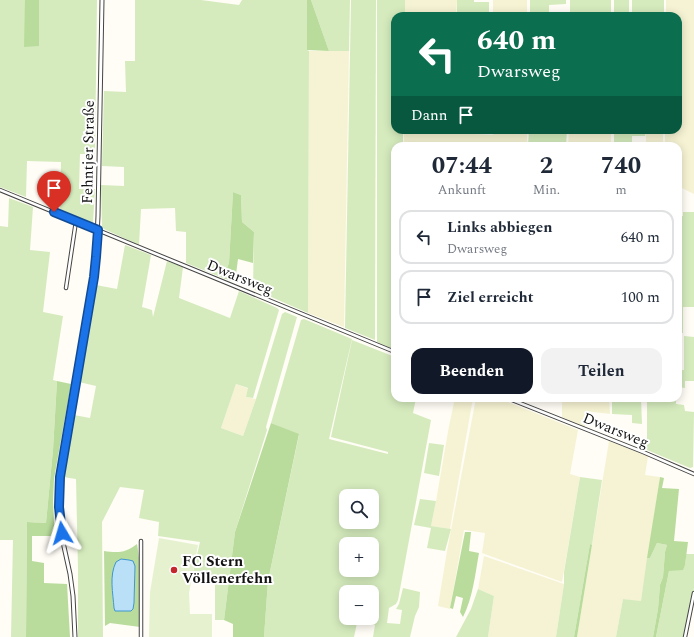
<!DOCTYPE html>
<html lang="de">
<meta charset="utf-8">
<style>
:root{--surface:#fff;--page:#f2f2f3;--text:#1f2937;--muted:#747a83;--line:#e0e1e3;--accent:#111827}
body{margin:0;font-family:Spectral,serif;background:var(--page);color:var(--text);height:100vh;display:flex;flex-direction:column;font-size:15px;white-space:nowrap}
*{box-sizing:border-box;margin:0}
p{font-size:13px;color:var(--muted)}
.icon{flex:none;width:22px;height:22px;fill:none;stroke:currentColor;stroke-width:2;stroke-linecap:round;stroke-linejoin:round}
.map{position:relative;flex:1;overflow:hidden}
.side{position:absolute;left:391px;top:142px;width:291px;height:260px;display:flex;flex-direction:column;background:var(--surface);border-radius:12px;box-shadow:0 2px 10px #0003}
.side>*{flex:none}
.banner{position:absolute;left:391px;top:12px;width:291px;height:122px;border-radius:12px;box-shadow:0 2px 10px #0003;background:#0b6e4f;color:#fff;overflow:hidden}
.buttons{position:absolute;left:339px;top:489px;display:grid;gap:8px}
.buttons a{display:grid;place-items:center;width:40px;height:40px;border-radius:8px;background:var(--surface);box-shadow:0 2px 10px #0003;font-size:20px}
.pin{position:absolute;display:grid;place-items:center;width:34px;height:34px;color:#fff;margin:-41px -17px;border-radius:50% 50% 50% 0;rotate:-45deg;box-shadow:0 0 4px #0007}
.pin .icon{rotate:45deg}
.me{position:absolute;width:44px;margin:-22px;rotate:353deg;stroke-linejoin:round;filter:drop-shadow(0 0 3px #0008)}
.turn{display:flex;align-items:center;gap:14px;height:84px;padding:0 20px;font-size:18px}
.turn .icon{width:52px;height:52px;stroke-width:2.5}
.turn b{display:block;font-size:28px;line-height:34px}
.then{display:flex;align-items:center;height:38px;padding:0 20px;background:#0003;gap:8px;font-size:15px}
.eta{display:flex;justify-content:space-evenly;align-items:center;height:68px;text-align:center}
.eta b{font-size:24px;font-weight:700;line-height:28px}
.cta{display:flex;gap:8px;margin-top:auto;padding:8px 20px}
.cta a{flex:1;height:46px;border-radius:12px;background:var(--accent);color:#fff;font-size:16px;font-weight:700;line-height:46px;text-align:center}
.cta a+a{background:var(--page);color:var(--text)}
ul{padding:0;list-style:none}
li{display:flex;align-items:center;gap:12px;height:54px;margin:0 8px 6px;padding:0 12px;border:2px solid var(--line);border-radius:12px}
li div{flex:1}
li b{display:block;font-size:15px}
li em{font-style:normal}
.map>svg:first-child{display:block}
.farmland{fill:#f6f3d4}
.green{fill:#d5ebbd;fill-rule:evenodd}
.forest{fill:#b9dc9c;fill-rule:evenodd}
.pitch{fill:#e6f2cf}
.water{fill:#b9e0f7;stroke:#3f96cf}
.lines{fill:none;stroke-linecap:round;stroke-linejoin:round}
.minor-casing{stroke:#444;stroke-width:4.5}
.tertiary-casing{stroke:#444;stroke-width:5}
.minor{stroke:#fff;stroke-width:2.5}
.tertiary{stroke:#fff;stroke-width:3}
.route-casing{stroke:#114b97;stroke-width:10}
.route{stroke:#1a73e8;stroke-width:7}
.poi-dot{fill:#c4262e;stroke:#fff;stroke-width:1.5}
.labels{text-anchor:middle;stroke-width:4;stroke-linejoin:round;paint-order:stroke}
.street-label{font-size:15px;fill:#111;stroke:#fff}
.poi-label{font-size:15px;font-weight:bold;fill:#111;stroke:#fff;text-anchor:start}
</style>
<div class="map">
<svg width="694" height="637" viewBox="0 0 694 637">
<rect width="100%" height="100%" fill="#fffdf5"/>
<g class="farmland">
<polygon points="405,0 457,0 456,16 405,16"/>
<rect x="493" y="0" width="34" height="16"/>
<polygon points="666,0 694,0 694,194 678,186 678,146 665,146 665,130 678,130 678,16 666,16"/>
<polygon points="309,51 349,51 344,327 308,313"/>
<polygon points="404,130 455,130 456,133 493,135 493,130 527,130 527,146 404,146"/>
<polygon points="569,130 611,130 611,146 568,146"/>
<rect x="646" y="130" width="17" height="16"/>
<polygon points="236,384 249,389 246,397 256,399 243,436 221,428"/>
<polygon points="455,398 473,398 450,529 431,526 436,501 449,426"/>
<polygon points="476,398 498,398 578,430 570,474 580,477 562,582 482,553 485,533 464,530 450,609 438,606 447,551"/>
<polygon points="562,398 609,398 610,414 585,411 585,428 562,417"/>
<polygon points="609,441 648,456 645,475 660,477 641,602 623,599 616,637 577,637"/>
<polygon points="484,556 564,584 556,637 488,637 494,596 478,589"/>
</g>
<g class="green">
<polygon points="0,0 97,0 95,154 80,154 79,189 95,189 93,222 91,224 60,211 61,162 27,161 26,197 0,187"/>
<polygon points="135,0 201,0 239,5 242,0 307,0 307,50 309,51 308,313 253,289 254,232 242,222 241,195 233,192 229,263 223,278 186,263 186,232 176,231 175,208 141,209 139,245 104,229 102,227 101,185 124,186 124,167 102,166 104,91 126,92 125,61 135,61"/>
<polygon points="311,0 350,0 349,51 329,51"/>
<polygon points="351,0 376,0 375,340 345,328"/>
<polygon points="377,0 405,0 405,16 395,16 395,130 403,130 403,146 395,146 395,350 377,342"/>
<polygon points="457,0 474,0 474,2 489,2 489,16 457,16"/>
<polygon points="530,0 566,0 566,4 549,5 549,16 530,16"/>
<rect x="570" y="0" width="41" height="16"/>
<rect x="614" y="0" width="15" height="16"/>
<rect x="632" y="0" width="32" height="16"/>
<polygon points="529,130 567,130 566,146 528,146"/>
<polygon points="614,130 646,130 645,136 632,136 632,146 614,146"/>
<polygon points="9,198 33,207 30,250 50,252 43,312 63,316 53,380 57,381 53,450 46,523 27,522 26,637 11,637 13,540 0,540 0,226 8,227"/>
<polygon points="683,212 694,212 694,307 683,307 683,333 678,333 678,217 683,216"/>
<polygon points="125,245 151,255 142,307 152,310 153,317 167,261 183,267 179,298 230,318 239,291 277,308 279,310 253,398 246,397 248,388 236,384 221,428 243,436 256,399 282,314 285,312 297,317 266,427 267,430 235,532 224,620 215,620 215,578 193,572 200,542 158,536 159,522 139,518 144,490 120,487 102,522 103,637 78,637 78,569 76,479 63,477 74,415 90,418 96,386 79,382 96,285 117,289"/>
<path d="M304,319l48,20 -23,100 59,15v-2l-57,-15 21,-97 43,17v41h21l-3,15 18,7 -19,104 -14,76 -2,4 -7,4 -2,15 13,1 2,-14 -6,-1 3,-5 4,-16 17,4 -1,15 -4,9 -5,21h-37l2,-12 -18,-2 -3,14h-90l4,-56 31,-146 -28,-12 30,-103zM346,496h26v26h-26zM346,544h26v26h-26zM346,592h26v26h-26z"/>
<polygon points="684,336 694,337 694,381 685,381 685,388 678,387 678,370 684,370"/>
<polygon points="612,398 641,398 642,424 632,423 632,415 612,414"/>
<polygon points="647,398 676,398 676,404 684,405 685,411 694,412 693,467 690,468 647,450"/>
<polygon points="429,443 444,445 439,476 424,473"/>
<polygon points="580,477 602,480 592,545 590,544 574,637 556,637 564,584 564,572"/>
<polygon points="420,499 436,501 431,526 451,529 445,551 427,548 431,528 414,525"/>
<polygon points="657,543 667,545 665,552 663,577 660,585 658,609 653,637 616,637 623,599 641,601 647,558 650,558"/>
<polygon points="686,554 694,554 694,588 684,637 656,637 669,571 685,565"/>
<polygon points="478,589 494,596 488,637 456,637 471,609"/>
</g>
<g class="forest">
<polygon points="25,0 39,0 39,46 24,47"/>
<polygon points="307,0 311,0 329,51 307,50"/>
<polygon points="233,192 241,195 242,222 254,232 253,263 238,259 235,282 223,278 229,263"/>
<polygon points="57,381 71,384 54,479 53,501 54,522 58,536 32,536 32,561 44,563 44,583 67,584 70,637 26,637 27,522 46,523 53,450"/>
<polygon points="271,423 299,434 268,581 264,637 233,637 233,624 224,620 235,532"/>
<polygon points="660,477 664,478 662,488 679,489 674,541 688,542 685,565 683,570 669,571 656,637 653,637 658,609 660,585 663,577 665,552 667,545 657,543 650,558 647,558"/>
<path d="M465,532h6l-2,19 10,2c-4,22 -6,44 -16,64l-3,-5 3,-14 -7,-2 -3,13 -3,-1z"/>
<path d="M137,544c5,25 3,57 3,83l-30,-4 -5,3 -1,-75c13,2 22,2 33,-7zM135,566l-1,37 -20,5 -2,-22z"/>
<polygon points="590,544 592,545 577,637 574,637"/>
</g>
<polygon class="pitch" points="159,538 198,545 189,593 190,614 212,614 212,637 149,637 150,592"/>
<path class="water" d="M121,559l8,1 4,1 2,5 -1,37 -1,6 -2,2h-16l-1,-3c-1,-15 -5,-32 2,-46z"/>
<g class="lines">
<g class="minor-casing">
<g id="minor">
<polyline points="0,190 395,352"/>
<polyline points="66,288 76,221"/>
<polyline points="507,398 643,452 694,474"/>
<polyline points="141,637 141,541"/>
<polyline points="685,637 694,593"/>
</g>
</g>
<g class="tertiary-casing">
<polyline id="tertiary" points="75,637 73,596 70,574 61,533 59,507 59,485 61,466 96,257 98,216 102,0"/>
</g>
<use href="#minor" class="minor"/>
<use href="#tertiary" class="tertiary"/>
</g>
<g class="lines">
<g class="route-casing">
<polyline id="route" points="54,212 98,230 96,257 94,277 60,477 59,507 62,533"/>
</g>
<use href="#route" class="route"/>
</g>
<circle class="poi-dot" cx="174" cy="570" r="4"/>
<g class="labels">
<g class="street-label">
<text transform="translate(88 152) rotate(-89)" y="5">Fehntjer Straße</text>
<text transform="translate(240 277) rotate(22)" y="5">Dwarsweg</text>
<text transform="translate(616 430) rotate(22)" y="5">Dwarsweg</text>
</g>
<g class="poi-label">
<text x="182" y="566">FC Stern<tspan x="182" dy="17">Völlenerfehn</tspan></text>
</g>
</g>
</svg>
<div class="buttons">
<a><svg class="icon" aria-label="search" viewBox="0 0 24 24"><circle cx="10" cy="10" r="6"/><path d="M15 15l6 6"/></svg></a>
<a>+</a>
<a>−</a>
</div>
<div class="pin" style="left:54px;top:212px;background:#d93025"><svg class="icon" aria-label="arrive" viewBox="0 0 24 24"><path d="M6 21V4h12l-3 4 3 4H6"/></svg></div>
<svg class="me" style="left:62px;top:533px" viewBox="-20 -20 40 40"><path d="M0-17L14 15 0 8-14 15z" fill="#1a73e8" stroke="#fff" stroke-width="4"/></svg>
<div class="banner">
<div class="turn"><svg class="icon" aria-label="left" viewBox="0 0 24 24"><path d="M17 20v-9H6M10 6l-5 5 5 5"/></svg><div><b>640 m</b>Dwarsweg</div></div>
<div class="then">Dann<svg class="icon" aria-label="arrive" viewBox="0 0 24 24"><path d="M6 21V4h12l-3 4 3 4H6"/></svg></div>
</div>
<section class="side">
<div class="eta">
<div><b>07:44</b><p>Ankunft</p></div>
<div><b>2</b><p>Min.</p></div>
<div><b>740</b><p>m</p></div>
</div>
<ul>
<li><svg class="icon" aria-label="left" viewBox="0 0 24 24"><path d="M17 20v-9H6M10 6l-5 5 5 5"/></svg><div><b>Links abbiegen</b><p>Dwarsweg</p></div><em>640 m</em></li>
<li><svg class="icon" aria-label="arrive" viewBox="0 0 24 24"><path d="M6 21V4h12l-3 4 3 4H6"/></svg><div><b>Ziel erreicht</b></div><em>100 m</em></li>
</ul>
<div class="cta"><a>Beenden</a><a>Teilen</a></div>
</section>
</div>
